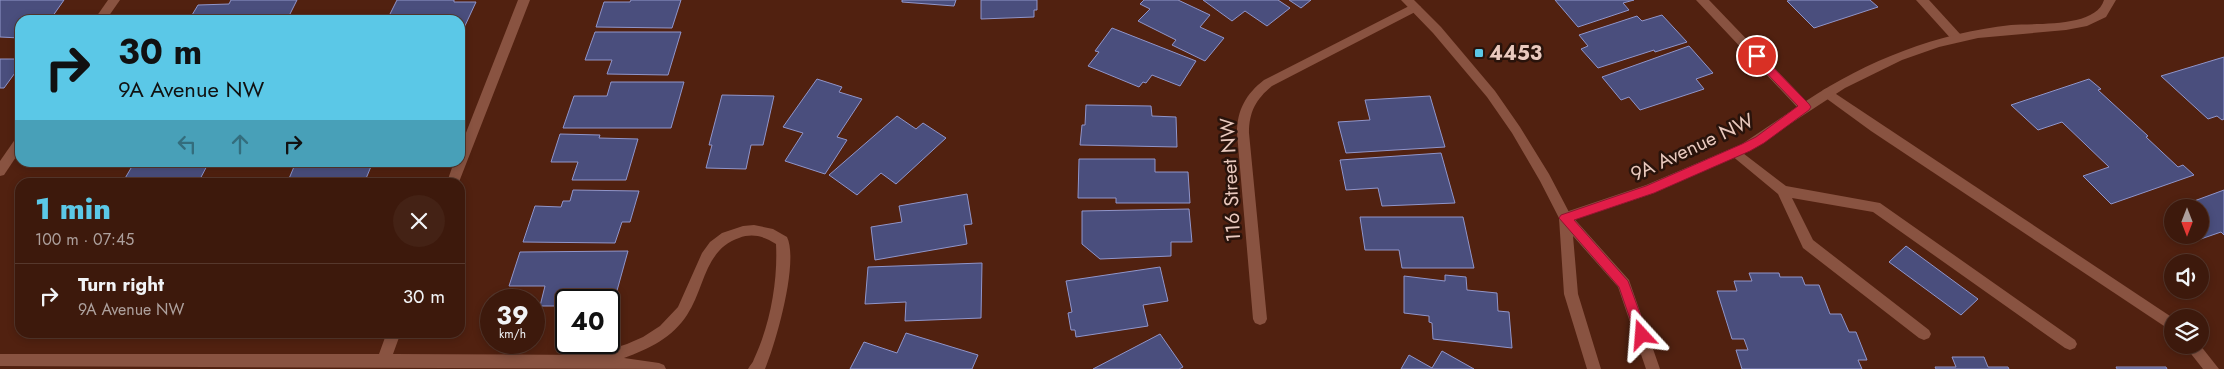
<!DOCTYPE html>
<meta charset="utf-8">
<style>
:root{--surface:#3d190c;--page:#442215;--text:#f1f3f6;--muted:#ada09d;--line:#56382d;--accent:#5bc8e7}
body{margin:0;font-family:Jost,sans-serif;background:var(--page);color:var(--text);height:100vh;display:flex;flex-direction:column;font-size:19px;white-space:nowrap}
*{box-sizing:border-box;margin:0}
p{font-size:16px;color:var(--muted)}
.icon{flex:none;width:28px;height:28px;fill:none;stroke:currentColor;stroke-width:2;stroke-linecap:round;stroke-linejoin:round}
.map{position:relative;flex:1;overflow:hidden}
.sheet{position:absolute;left:15px;top:178px;width:450px;height:160px;display:flex;flex-direction:column;background:var(--surface);border-radius:15px;box-shadow:0 2px 8px #0003,0 0 0 1px var(--line)}
.sheet>*{flex:none}
.guide{position:absolute;left:15px;top:15px;width:450px;height:152px;border-radius:15px;box-shadow:0 2px 8px #0003,0 0 0 1px var(--line);background:#5bc8e7;color:#111;overflow:hidden}
.needle{width:32px;rotate:180deg}
.fabs{position:absolute;left:2164px;top:199px;display:grid;gap:10px}
.fabs a{display:grid;place-items:center;width:45px;height:45px;border-radius:50%;background:var(--surface);box-shadow:0 2px 8px #0003,0 0 0 1px var(--line);font-size:25px}
.speed{position:absolute;left:480px;top:289px;display:flex;gap:10px;font-size:25px;font-weight:700;text-align:center}
.speed>*{display:grid;place-content:center;width:65px;height:65px;border-radius:50%;background:var(--surface);box-shadow:0 2px 8px #0003,0 0 0 1px var(--line);line-height:1}
.speed small{font-size:12px;font-weight:400}
.speed .limit{border:2px solid #111;border-radius:8px;background:#fff;color:#111}
.pin{position:absolute;display:grid;place-items:center;width:42px;height:42px;color:#fff;margin:-21px;border:2px solid #fff;border-radius:50%;box-shadow:0 1px 5px #0007}
.me{position:absolute;width:55px;margin:-28px;rotate:341deg;stroke-linejoin:round;filter:drop-shadow(0 0 4px #0008)}
.turn{display:flex;align-items:center;gap:18px;height:105px;padding:0 20px;font-size:22px}
.turn .icon{width:65px;height:65px;stroke-width:2.5}
.turn b{display:block;font-size:35px;line-height:42px}
.lanes{display:flex;align-items:center;height:48px;padding:0 20px;background:#0003;justify-content:center;gap:25px;direction:ltr}
.lanes .off{opacity:.35}
.round{display:grid;place-items:center;flex:none;width:52px;height:52px;border-radius:26px;background:var(--page)}
.summary{display:flex;align-items:center;justify-content:space-between;height:85px;padding:0 20px}
h1{font-size:30px;font-weight:800;line-height:38px;color:var(--accent)}
ul{padding:0;list-style:none}
li{display:flex;align-items:center;gap:15px;height:65px;padding:0 20px;border-top:1px solid var(--line)}
li div{flex:1}
li b{display:block;font-size:19px}
li em{font-style:normal}
.map>svg:first-child{display:block}
.building{fill:#4a4e7d;stroke:#9095ca}
.lines{fill:none;stroke-linecap:round;stroke-linejoin:round}
.service{fill:#895341;fill-rule:evenodd}
.minor{fill:#895341;fill-rule:evenodd}
.tertiary{fill:#895341;fill-rule:evenodd}
.route{fill:#e11d48;stroke:#92132f}
.poi-dot{fill:#5bc8e7;stroke:#29130b;stroke-width:2}
.labels{text-anchor:middle;stroke-width:5;stroke-linejoin:round;paint-order:stroke}
.poi-label{font-size:20px;font-weight:bold;fill:#e9c9be;stroke:#29130b;text-anchor:start}
.street-label{font-size:20px;fill:#e9c9be;stroke:#29130b}
</style>
<div class="map">
<svg width="2224" height="369" viewBox="0 0 2224 369">
<rect width="100%" height="100%" fill="#512110"/>
<g class="building">
<polygon points="0,0 64,0 50,20 20,20 20,38 0,37"/>
<polygon points="231,0 297,0 287,20 189,20 198,5 229,4"/>
<polygon points="397,0 454,0 454,2 476,2 463,30 460,30 460,20 387,20"/>
<polygon points="631,0 681,0 672,28 596,27 604,2 630,2"/>
<polygon points="902,0 956,0 954,6 902,2"/>
<polygon points="981,0 1037,0 1037,10 1034,10 1034,17 981,19"/>
<polygon points="1144,0 1178,0 1210,15 1200,27 1224,38 1205,61 1172,45 1176,40 1138,21 1150,9 1140,4"/>
<polygon points="1203,0 1278,0 1290,8 1267,26 1245,11 1232,21"/>
<polygon points="1289,0 1311,0 1301,8"/>
<polygon points="1555,0 1634,0 1623,3 1629,10 1578,27"/>
<polygon points="1791,0 1870,0 1878,7 1814,28 1787,1"/>
<polygon points="1662,15 1687,42 1655,52 1654,50 1598,68 1581,49 1588,46 1579,35 1637,16 1642,21"/>
<polygon points="1112,28 1196,61 1180,86 1152,75 1146,83 1143,82 1139,87 1088,66 1099,52 1095,51"/>
<polygon points="595,32 681,32 668,75 607,74 612,60 585,60"/>
<polygon points="1689,46 1713,73 1696,79 1704,89 1640,110 1629,97 1621,100 1602,77"/>
<polygon points="2224,57 2224,119 2222,120 2217,116 2208,119 2161,76"/>
<polygon points="0,59 20,59 20,66 4,88 0,88"/>
<polygon points="817,79 842,87 839,92 862,99 837,137 847,140 825,174 785,161 803,133 783,127"/>
<polygon points="2089,79 2101,89 2098,90 2148,136 2146,137 2178,167 2183,165 2194,175 2111,204 2083,176 2109,167 2062,122 2038,130 2011,105"/>
<polygon points="611,82 684,82 671,128 563,128 574,96 607,96"/>
<polygon points="722,95 774,96 763,145 751,145 746,169 706,168 712,145 709,145"/>
<polygon points="1430,96 1445,147 1346,153 1338,122 1370,120 1365,100"/>
<polygon points="1086,105 1151,106 1152,116 1176,117 1177,147 1080,145 1082,125 1085,125"/>
<polygon points="897,116 916,129 923,123 946,138 896,184 881,173 857,195 829,175"/>
<polygon points="560,134 600,135 599,138 638,139 626,180 572,180 578,162 551,162"/>
<polygon points="1441,153 1455,203 1382,206 1378,188 1346,190 1340,160"/>
<polygon points="1079,159 1155,159 1155,172 1188,172 1190,203 1116,203 1116,198 1078,198"/>
<polygon points="101,162 209,162 199,181 124,180 134,163"/>
<polygon points="296,162 407,162 406,164 372,164 365,181 288,181"/>
<polygon points="573,190 639,191 630,222 622,222 615,243 523,242 535,206 561,207 563,201 570,201"/>
<polygon points="2224,190 2224,235 2221,232 2195,241 2188,235 2200,235 2200,208 2175,208"/>
<polygon points="967,194 972,224 964,225 967,244 875,260 871,227 902,222 899,206"/>
<polygon points="1189,209 1192,242 1171,242 1171,256 1100,259 1082,244 1082,211"/>
<polygon points="1360,217 1463,217 1474,268 1402,268 1399,250 1365,250"/>
<polygon points="1906,246 1978,299 1961,315 1889,262"/>
<polygon points="628,251 613,305 609,305 609,300 566,300 566,306 540,306 545,286 509,286 520,252"/>
<polygon points="982,263 981,318 905,321 906,302 865,304 868,267"/>
<polygon points="1160,267 1168,301 1143,305 1148,326 1076,337 1075,330 1071,330 1068,313 1072,312 1066,281"/>
<polygon points="1749,273 1779,273 1780,277 1802,277 1805,285 1819,285 1830,314 1841,314 1849,332 1856,332 1867,360 1858,360 1862,369 1742,369 1736,350 1748,350 1744,339 1732,339 1717,291 1737,291 1734,281 1752,281"/>
<polygon points="1445,275 1466,277 1467,290 1497,293 1498,311 1509,312 1512,348 1433,339 1432,323 1429,322 1429,316 1404,313 1404,276 1445,281"/>
<polygon points="906,333 978,355 972,369 850,369 864,342 897,353"/>
<polygon points="1160,334 1183,367 1179,369 1093,369"/>
<polygon points="1442,351 1474,369 1401,369 1409,355 1432,368"/>
<polygon points="1952,357 1984,357 1988,367 2008,367 2009,369 1936,369 1935,367 1956,367"/>
<polygon points="2116,367 2166,367 2167,369 2117,369"/>
</g>
<g class="lines">
<g class="service">
<polygon points="1916,0 1929,0 1961,35 1963,38 1961,41 1953,41"/>
<polygon points="1827,88 2173,318 2172,330 2167,328 1871,131 1823,96 1821,93 1823,90"/>
<polygon points="1735,147 1786,186 1880,203 2075,340 2077,344 2075,348 2070,350 2065,348 1873,212 1792,198 1813,240 1929,330 1931,334 1929,338 1924,340 1919,338 1803,248 1778,194 1731,155 1729,152 1731,149"/>
<polygon points="2184,345 2200,345 2219,369 2203,369"/>
</g>
<g class="minor">
<polygon points="108,0 120,0 106,20 94,20"/>
<polygon points="518,0 530,0 459,182 447,182 454,162 460,162 460,148"/>
<path d="M1696,0h13l97,101c62,-41 131,-68 205,-76 24,-2 85,3 93,-25h12l-10,17 -19,9 -21,4 -88,8 -39,9 -37,13 -57,28 -95,62 -96,43 -89,30 -5,-1 -1,-4 1,-4 86,-29 96,-41 55,-37z"/>
<path d="M1415,3l6,4 -2,3 -147,76c-16,13 -23,26 -23,47l18,186 -2,4 -5,2 -5,-2 -2,-4 -16,-186c0,-23 9,-39 27,-53z"/>
<polygon points="20,136 20,151 4,175 0,176 0,161 16,138"/>
<path d="M754,225l19,4 14,8c12,25 -11,106 -22,132h-17c2,-4 5,-6 6,-10 16,-34 24,-78 22,-115 -12,-8 -24,-11 -37,-6 -35,12 -34,50 -52,77 -14,22 -38,34 -63,43l35,5 5,2 2,4 -666,-3v-12h379l8,-22h14l-8,22 200,1 34,-11 16,-7 17,-11 18,-19 24,-54 8,-11 12,-9 21,-7z"/>
</g>
<polygon class="tertiary" points="1401,0 1414,0 1441,27 1495,91 1520,127 1549,174 1570,214 1629,280 1660,369 1646,369 1618,287 1573,236 1578,294 1601,369 1587,369 1564,294 1559,218 1540,181 1512,133 1487,97 1433,33"/>
</g>
<polygon class="route" points="1757,52 1760,54 1809,104 1811,107 1809,110 1764,143 1750,151 1654,193 1574,220 1628,281 1648,335 1646,339 1642,341 1637,339 1619,287 1559,218 1561,215 1646,186 1742,144 1756,137 1798,106 1753,59 1751,56"/>
<rect class="poi-dot" x="1474" y="48" width="10" height="10" rx="2.5"/>
<g class="labels">
<g class="poi-label">
<text x="1489" y="60">4453</text>
</g>
<g class="street-label">
<text transform="translate(1692 147) rotate(-25)" y="7">9A Avenue NW</text>
<text transform="translate(1230 180) rotate(-93)" y="7">116 Street NW</text>
</g>
</g>
</svg>
<div class="fabs">
<a><svg class="needle" viewBox="-14 -14 28 28"><path d="M0-13l5 13h-10z" fill="#e53935"/><path d="M0 13l5-13h-10z" fill="#ada09d"/></svg></a>
<a><svg class="icon" aria-label="sound" viewBox="0 0 24 24"><path d="M4 9h4l5-4v14l-5-4H4zM17 9q2 3 0 6"/></svg></a>
<a><svg class="icon" aria-label="layers" viewBox="0 0 24 24"><path d="M12 4l9 5-9 5-9-5zM3 14l9 5 9-5"/></svg></a>
</div>
<div class="speed"><div>39<small>km/h</small></div><div class="limit">40</div></div>
<div class="pin" style="left:1757px;top:56px;background:#d93025"><svg class="icon" aria-label="arrive" viewBox="0 0 24 24"><path d="M6 21V4h12l-3 4 3 4H6"/></svg></div>
<svg class="me" style="left:1642px;top:335px" viewBox="-20 -20 40 40"><path d="M0-17L14 15 0 8-14 15z" fill="#e11d48" stroke="#fff" stroke-width="4"/></svg>
<div class="guide">
<div class="turn"><svg class="icon" aria-label="right" viewBox="0 0 24 24"><path d="M7 20v-9h11M14 6l5 5-5 5"/></svg><div><b>30 m</b>9A Avenue NW</div></div>
<div class="lanes"><svg class="icon off" aria-label="left" viewBox="0 0 24 24"><path d="M17 20v-9H6M10 6l-5 5 5 5"/></svg><svg class="icon off" aria-label="ahead" viewBox="0 0 24 24"><path d="M12 20V5M6 11l6-6 6 6"/></svg><svg class="icon" aria-label="right" viewBox="0 0 24 24"><path d="M7 20v-9h11M14 6l5 5-5 5"/></svg></div>
</div>
<section class="sheet">
<div class="summary"><div><h1>1 min</h1><p>100 m · 07:45</p></div><a class="round"><svg class="icon" aria-label="close" viewBox="0 0 24 24"><path d="M6 6l12 12M18 6L6 18"/></svg></a></div>
<ul>
<li><svg class="icon" aria-label="right" viewBox="0 0 24 24"><path d="M7 20v-9h11M14 6l5 5-5 5"/></svg><div><b>Turn right</b><p>9A Avenue NW</p></div><em>30 m</em></li>
</ul>
</section>
</div>
